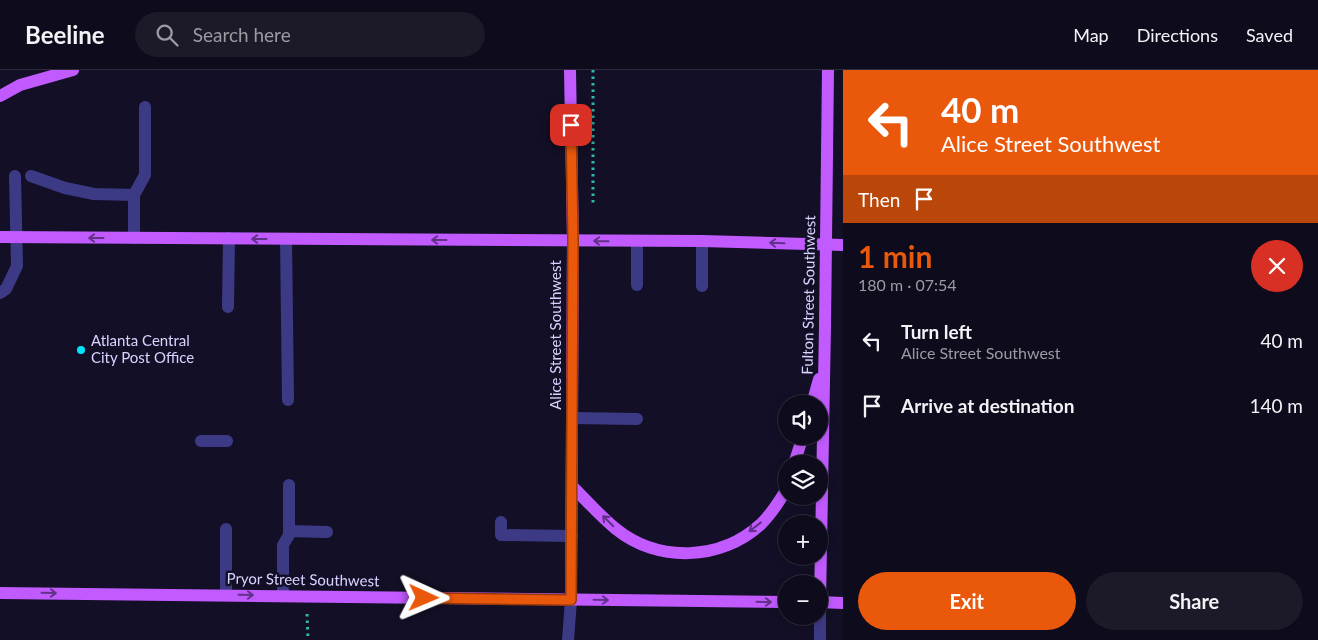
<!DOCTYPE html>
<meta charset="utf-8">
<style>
:root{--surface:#0e0b1c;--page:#1c1929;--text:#f1f3f6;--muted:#9b9ba3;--line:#2e2b3b;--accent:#ea580c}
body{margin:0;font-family:Lato,sans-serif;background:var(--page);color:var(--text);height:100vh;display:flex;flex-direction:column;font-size:19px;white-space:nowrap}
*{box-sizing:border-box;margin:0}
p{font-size:16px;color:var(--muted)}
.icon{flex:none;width:28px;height:28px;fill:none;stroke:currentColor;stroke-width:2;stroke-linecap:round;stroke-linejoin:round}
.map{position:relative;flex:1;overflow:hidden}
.sheet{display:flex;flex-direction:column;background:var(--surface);width:475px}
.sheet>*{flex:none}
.hud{background:#ea580c;color:#fff;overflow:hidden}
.controls{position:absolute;left:778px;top:325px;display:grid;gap:10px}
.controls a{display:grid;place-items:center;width:50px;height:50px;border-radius:50%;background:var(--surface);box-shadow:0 2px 8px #0003,0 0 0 1px var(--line);font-size:25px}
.pin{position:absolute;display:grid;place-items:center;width:42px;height:42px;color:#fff;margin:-21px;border-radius:10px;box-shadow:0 2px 8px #0006}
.me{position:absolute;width:55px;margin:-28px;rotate:91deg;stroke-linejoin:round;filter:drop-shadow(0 0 4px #0008)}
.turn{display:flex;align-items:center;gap:18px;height:105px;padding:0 15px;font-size:22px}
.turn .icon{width:65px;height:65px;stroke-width:2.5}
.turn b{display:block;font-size:35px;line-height:42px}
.then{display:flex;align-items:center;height:48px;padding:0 15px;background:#0003;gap:10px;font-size:19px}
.round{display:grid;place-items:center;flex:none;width:52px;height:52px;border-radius:26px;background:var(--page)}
.headline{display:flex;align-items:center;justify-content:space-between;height:85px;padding:0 15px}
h1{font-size:30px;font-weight:700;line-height:38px;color:var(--accent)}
.cta{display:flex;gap:10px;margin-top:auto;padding:10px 15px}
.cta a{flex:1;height:58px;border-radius:30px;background:var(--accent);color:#fff;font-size:20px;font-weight:700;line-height:58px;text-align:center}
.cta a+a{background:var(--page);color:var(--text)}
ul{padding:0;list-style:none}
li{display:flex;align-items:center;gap:15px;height:65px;padding:0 15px}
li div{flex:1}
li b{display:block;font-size:19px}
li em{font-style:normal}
header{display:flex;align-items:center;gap:30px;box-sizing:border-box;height:70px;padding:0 25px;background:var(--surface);border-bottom:1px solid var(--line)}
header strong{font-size:24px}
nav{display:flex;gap:28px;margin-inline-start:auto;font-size:18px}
.search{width:350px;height:45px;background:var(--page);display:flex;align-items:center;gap:12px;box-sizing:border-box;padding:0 18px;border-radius:28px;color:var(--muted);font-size:19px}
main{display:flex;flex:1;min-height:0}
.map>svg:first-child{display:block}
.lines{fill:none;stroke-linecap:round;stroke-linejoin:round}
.path{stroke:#2fb8b0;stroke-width:3;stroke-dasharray:2.5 4;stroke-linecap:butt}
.minor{stroke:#3d3a85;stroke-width:12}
.major{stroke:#c25bff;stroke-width:12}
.major-bridge{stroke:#c25bff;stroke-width:12}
.oneway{stroke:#623188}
.route-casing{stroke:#983908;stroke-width:12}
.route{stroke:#ea580c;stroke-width:9}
.poi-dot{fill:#00e5ff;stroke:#130f26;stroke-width:2}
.labels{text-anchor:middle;stroke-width:5;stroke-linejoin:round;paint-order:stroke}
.street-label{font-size:15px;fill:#d9d4ff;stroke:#130f26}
.poi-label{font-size:15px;fill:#d9d4ff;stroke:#130f26;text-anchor:start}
</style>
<header>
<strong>Beeline</strong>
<div class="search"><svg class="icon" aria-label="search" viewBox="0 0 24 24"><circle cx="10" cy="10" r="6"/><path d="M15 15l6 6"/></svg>Search here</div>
<nav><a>Map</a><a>Directions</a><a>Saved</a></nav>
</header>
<main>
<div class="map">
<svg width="843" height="570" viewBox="0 0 843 570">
<rect width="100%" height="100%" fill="#130f26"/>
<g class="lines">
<g class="path">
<polyline points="593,0 593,136"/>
<polyline points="307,544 308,570"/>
</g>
<g class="minor">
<polyline points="31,106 65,118 94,124 134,125"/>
<polyline points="134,168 134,125 145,105 145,37"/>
<polyline points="286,169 288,330"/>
<polyline points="637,215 637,172"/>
<polyline points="702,216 702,171"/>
<polyline points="0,223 6,219 17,196 15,106"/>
<polyline points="228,237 229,168"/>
<polyline points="572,348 637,349"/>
<polyline points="201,371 227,371"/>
<polyline points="501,452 501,465 572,466"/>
<polyline points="289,461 327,462"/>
<polyline points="226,525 226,459"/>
<polyline points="283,526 283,475 289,465 289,415"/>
<polyline points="568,570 571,530"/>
<polyline points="820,570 820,532"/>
</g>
<g class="major">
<polyline points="570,0 573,170 571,530"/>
<polyline points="0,26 20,15 73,0"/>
<polyline points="0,167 702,171 843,175"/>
<polyline points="812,334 819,309"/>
<polyline points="794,394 803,366"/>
<path d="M572,416c14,14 28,30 44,43 42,34 105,32 145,-5 10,-10 18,-22 25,-34"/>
<polyline points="0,523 786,532"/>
<polyline points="819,532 843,533"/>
<polyline points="820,532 825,256"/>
</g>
<polyline class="major-bridge" points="825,256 828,0"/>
</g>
<defs><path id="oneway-shaft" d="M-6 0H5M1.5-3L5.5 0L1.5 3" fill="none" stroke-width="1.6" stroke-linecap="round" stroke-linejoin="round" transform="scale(1.25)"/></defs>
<g class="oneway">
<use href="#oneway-shaft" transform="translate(96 168) rotate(-180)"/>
<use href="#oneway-shaft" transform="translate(259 169) rotate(-180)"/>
<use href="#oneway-shaft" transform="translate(439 170) rotate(-180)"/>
<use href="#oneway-shaft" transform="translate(601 171) rotate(-179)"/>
<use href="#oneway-shaft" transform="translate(777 173) rotate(-178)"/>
<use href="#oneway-shaft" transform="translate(608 451) rotate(-135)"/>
<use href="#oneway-shaft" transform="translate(755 457) rotate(142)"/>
<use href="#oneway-shaft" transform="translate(49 523) rotate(1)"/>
<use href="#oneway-shaft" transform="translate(246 525) rotate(1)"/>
<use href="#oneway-shaft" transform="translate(601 530) rotate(1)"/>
<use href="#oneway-shaft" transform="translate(764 532) rotate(1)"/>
</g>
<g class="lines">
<g class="route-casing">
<polyline id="route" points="424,528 571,530 573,170 571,55"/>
</g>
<use href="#route" class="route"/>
</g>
<circle class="poi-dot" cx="81" cy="280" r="5"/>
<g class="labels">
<g class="street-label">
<text transform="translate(809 225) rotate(-89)" y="5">Fulton Street Southwest</text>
<text transform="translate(556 265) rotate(-90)" y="5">Alice Street Southwest</text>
<text transform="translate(303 510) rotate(1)" y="5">Pryor Street Southwest</text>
</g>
<g class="poi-label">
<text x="91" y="276">Atlanta Central<tspan x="91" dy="17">City Post Office</tspan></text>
</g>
</g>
</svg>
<div class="controls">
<a><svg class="icon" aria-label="sound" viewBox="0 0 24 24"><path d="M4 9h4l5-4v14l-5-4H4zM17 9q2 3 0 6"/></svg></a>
<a><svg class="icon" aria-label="layers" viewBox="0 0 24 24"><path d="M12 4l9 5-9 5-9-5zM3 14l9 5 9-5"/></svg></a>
<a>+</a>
<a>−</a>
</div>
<div class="pin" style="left:571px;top:55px;background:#d93025"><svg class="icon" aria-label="arrive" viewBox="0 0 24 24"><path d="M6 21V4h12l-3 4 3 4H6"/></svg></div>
<svg class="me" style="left:424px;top:528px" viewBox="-20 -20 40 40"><path d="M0-17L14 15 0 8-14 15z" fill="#ea580c" stroke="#fff" stroke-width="4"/></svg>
</div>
<section class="sheet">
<div class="hud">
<div class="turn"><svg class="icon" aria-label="left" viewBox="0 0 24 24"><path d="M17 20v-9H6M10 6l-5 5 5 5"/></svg><div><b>40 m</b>Alice Street Southwest</div></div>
<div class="then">Then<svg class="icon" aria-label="arrive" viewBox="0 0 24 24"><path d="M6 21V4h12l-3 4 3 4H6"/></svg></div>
</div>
<div class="headline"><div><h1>1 min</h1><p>180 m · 07:54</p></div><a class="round" style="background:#d93025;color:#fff"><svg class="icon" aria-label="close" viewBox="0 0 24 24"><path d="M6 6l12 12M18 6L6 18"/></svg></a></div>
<ul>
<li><svg class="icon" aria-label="left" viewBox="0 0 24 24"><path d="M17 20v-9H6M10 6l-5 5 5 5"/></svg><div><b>Turn left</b><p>Alice Street Southwest</p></div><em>40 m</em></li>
<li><svg class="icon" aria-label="arrive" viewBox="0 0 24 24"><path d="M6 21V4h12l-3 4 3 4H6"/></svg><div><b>Arrive at destination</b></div><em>140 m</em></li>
</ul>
<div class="cta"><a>Exit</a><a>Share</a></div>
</section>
</main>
